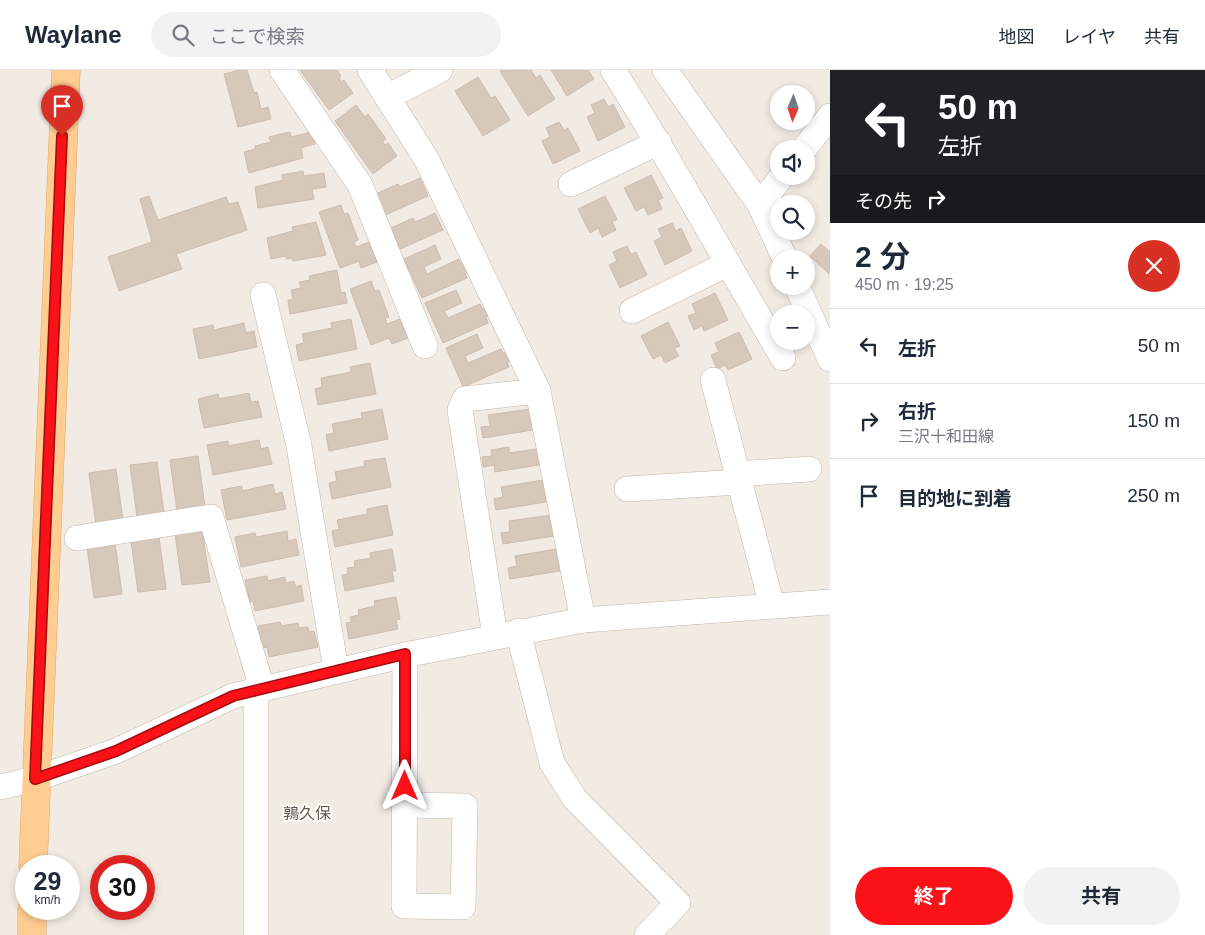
<!DOCTYPE html>
<html lang="ja">
<meta charset="utf-8">
<style>
:root{--surface:#fff;--page:#f2f2f3;--text:#1f2937;--muted:#747a83;--line:#e0e1e3;--accent:#fb1219}
body{margin:0;font-family:Helvetica,"Noto Sans JP",sans-serif;background:var(--page);color:var(--text);height:100vh;display:flex;flex-direction:column;font-size:19px;white-space:nowrap}
*{box-sizing:border-box;margin:0}
p{font-size:16px;color:var(--muted)}
.icon{flex:none;width:28px;height:28px;fill:none;stroke:currentColor;stroke-width:2;stroke-linecap:round;stroke-linejoin:round}
.map{position:relative;flex:1;overflow:hidden}
.side{display:flex;flex-direction:column;background:var(--surface);width:375px}
.side>*{flex:none}
.banner{background:#202124;color:#fff;overflow:hidden}
.needle{width:32px;rotate:182deg}
.controls{position:absolute;left:770px;top:15px;display:grid;gap:10px}
.controls a{display:grid;place-items:center;width:45px;height:45px;border-radius:50%;background:var(--surface);box-shadow:0 2px 8px #0003;font-size:25px}
.speed{position:absolute;left:15px;top:785px;display:flex;gap:10px;font-size:25px;font-weight:700;text-align:center}
.speed>*{display:grid;place-content:center;width:65px;height:65px;border-radius:50%;background:var(--surface);box-shadow:0 2px 8px #0003;line-height:1}
.speed small{font-size:12px;font-weight:400}
.speed .limit{border:8px solid #d22;background:#fff;color:#111}
.pin{position:absolute;display:grid;place-items:center;width:42px;height:42px;color:#fff;margin:-51px -21px;border-radius:50% 50% 50% 0;rotate:-45deg;box-shadow:0 0 5px #0007}
.pin .icon{rotate:45deg}
.me{position:absolute;width:55px;margin:-28px;rotate:0deg;stroke-linejoin:round;filter:drop-shadow(0 0 4px #0008)}
.turn{display:flex;align-items:center;gap:18px;height:105px;padding:0 25px;font-size:22px}
.turn .icon{width:65px;height:65px;stroke-width:2.5}
.turn b{display:block;font-size:35px;line-height:42px}
.then{display:flex;align-items:center;height:48px;padding:0 25px;background:#0003;gap:10px;font-size:19px}
.round{display:grid;place-items:center;flex:none;width:52px;height:52px;border-radius:26px;background:var(--page)}
.head{display:flex;align-items:center;justify-content:space-between;height:85px;padding:0 25px}
h1{font-size:30px;font-weight:700;line-height:38px}
.action{display:flex;gap:10px;margin-top:auto;padding:10px 25px}
.action a{flex:1;height:58px;border-radius:30px;background:var(--accent);color:#fff;font-size:20px;font-weight:700;line-height:58px;text-align:center}
.action a+a{background:var(--page);color:var(--text)}
ul{padding:0;list-style:none}
li{display:flex;align-items:center;gap:15px;height:75px;padding:0 25px;border-top:1px solid var(--line)}
li div{flex:1}
li b{display:block;font-size:19px}
li em{font-style:normal}
header{display:flex;align-items:center;gap:30px;box-sizing:border-box;height:70px;padding:0 25px;background:var(--surface);border-bottom:1px solid var(--line)}
header strong{font-size:24px}
nav{display:flex;gap:28px;margin-inline-start:auto;font-size:18px}
.search{width:350px;height:45px;background:var(--page);display:flex;align-items:center;gap:12px;box-sizing:border-box;padding:0 18px;border-radius:28px;color:var(--muted);font-size:19px}
main{display:flex;flex:1;min-height:0}
.map>svg:first-child{display:block}
.building{fill:#d7c8bc;stroke:#cebbad}
.lines{fill:none;stroke-linecap:round;stroke-linejoin:round}
.minor-casing{stroke:#c0b4aa;stroke-width:26}
.major-casing{stroke:#e4a560;stroke-width:29}
.minor{stroke:#fff;stroke-width:25}
.major{stroke:#ffcc91;stroke-width:28}
.route-casing{stroke:#a30c10;stroke-width:12}
.route{stroke:#fb1219;stroke-width:9}
.labels{text-anchor:middle;stroke-width:4;stroke-linejoin:round;paint-order:stroke}
.neighbourhood-label{font-size:16px;fill:#67574b;stroke:#fff}
</style>
<header>
<strong>Waylane</strong>
<div class="search"><svg class="icon" aria-label="search" viewBox="0 0 24 24"><circle cx="10" cy="10" r="6"/><path d="M15 15l6 6"/></svg>ここで検索</div>
<nav><a>地図</a><a>レイヤ</a><a>共有</a></nav>
</header>
<main>
<div class="map">
<svg width="830" height="865" viewBox="0 0 830 865">
<rect width="100%" height="100%" fill="#f2ebe4"/>
<g class="building">
<polygon points="240,0 247,0 254,23 257,22 261,39 268,37 271,49 238,57 224,4"/>
<polygon points="300,0 337,0 341,6 339,8 341,12 344,10 353,23 329,40"/>
<polygon points="531,0 536,8 540,5 555,29 528,46 500,1"/>
<polygon points="551,0 588,0 594,9 567,26"/>
<polygon points="478,7 491,28 495,26 510,50 483,66 455,21"/>
<polygon points="604,29 608,37 613,34 625,57 598,71 587,47 595,43 591,35"/>
<polygon points="356,35 365,47 368,44 386,69 382,71 385,75 388,73 397,86 373,104 335,51"/>
<polygon points="559,52 564,60 568,58 580,81 553,94 542,71 550,67 546,58"/>
<polygon points="290,62 291,67 311,62 315,74 301,78 303,88 249,103 244,82 255,79 255,76 271,72 269,67"/>
<polygon points="303,101 304,106 324,103 326,117 312,119 314,129 258,138 255,117 283,110 282,105"/>
<polygon points="651,105 663,128 658,130 662,139 648,145 644,137 636,141 624,118"/>
<polygon points="420,108 428,126 385,145 376,124 398,114 400,117"/>
<polygon points="149,126 158,150 226,127 229,134 238,132 247,160 176,184 182,199 119,221 108,187 152,172 140,129"/>
<polygon points="605,126 617,149 612,152 616,160 602,167 598,158 590,163 578,139"/>
<polygon points="341,135 344,144 348,143 358,170 354,172 356,177 370,172 377,192 361,198 359,191 340,198 319,142"/>
<polygon points="435,143 443,160 400,179 391,158 413,148 415,152"/>
<polygon points="316,152 326,185 293,191 292,188 286,189 286,186 271,189 267,168 293,161 292,157"/>
<polygon points="672,153 676,161 681,158 692,181 665,195 654,171 662,167 658,159"/>
<polygon points="821,174 830,182 829,204 810,186"/>
<polygon points="435,175 441,189 424,197 427,204 459,189 461,194 464,193 468,202 465,203 467,208 422,228 404,189"/>
<polygon points="627,176 631,184 636,182 647,205 620,218 609,195 617,191 613,182"/>
<polygon points="337,200 341,223 345,222 347,233 290,244 288,230 293,229 291,220 301,218 299,212 310,210 309,206"/>
<polygon points="371,211 375,221 379,220 389,247 385,248 387,254 400,249 408,268 392,274 389,268 371,275 350,219"/>
<polygon points="456,220 462,233 444,241 448,248 480,234 482,239 485,237 489,246 486,247 488,253 443,273 425,233"/>
<polygon points="715,223 728,250 704,261 702,256 694,260 688,246 696,243 692,234"/>
<polygon points="351,249 357,279 299,291 296,275 304,273 302,264 332,258 331,253"/>
<polygon points="668,252 680,276 674,278 679,286 665,293 661,285 653,289 641,266"/>
<polygon points="244,253 246,263 254,261 257,277 199,289 193,259 213,255 214,260"/>
<polygon points="739,262 752,289 728,300 725,295 717,299 711,285 719,282 715,273"/>
<polygon points="477,264 483,278 465,286 468,293 501,279 503,283 506,282 510,291 507,292 509,297 463,317 446,278"/>
<polygon points="370,293 376,324 318,335 315,319 322,317 321,308 351,302 350,297"/>
<polygon points="249,323 251,332 258,331 262,347 204,358 198,329 218,324 219,329"/>
<polygon points="382,339 388,369 329,381 326,365 334,363 332,354 362,348 361,343"/>
<polygon points="530,339 533,360 483,368 481,357 490,356 488,345"/>
<polygon points="259,370 261,379 268,377 272,394 213,405 207,375 228,371 228,376"/>
<polygon points="509,377 509,383 537,379 539,395 495,402 494,395 483,397 482,387 492,386 491,380"/>
<polygon points="198,386 205,437 177,441 170,390"/>
<polygon points="385,388 391,417 332,429 329,413 337,411 335,402 365,396 364,391"/>
<polygon points="157,392 164,443 137,447 130,395"/>
<polygon points="116,399 123,451 96,455 89,403"/>
<polygon points="543,410 546,432 496,440 494,429 503,427 501,417"/>
<polygon points="273,414 275,424 282,422 286,439 227,450 221,420 242,416 242,421"/>
<polygon points="387,435 393,465 335,477 332,461 339,459 337,450 367,444 367,439"/>
<polygon points="551,445 554,466 503,474 501,463 510,462 509,451"/>
<polygon points="202,460 210,512 182,515 175,464"/>
<polygon points="287,461 288,471 296,469 299,485 241,497 235,467 255,463 256,467"/>
<polygon points="159,467 166,519 138,522 131,471"/>
<polygon points="115,473 122,524 94,528 87,477"/>
<polygon points="392,479 396,501 392,501 394,511 345,521 342,505 348,504 347,498 355,497 354,491 371,488 370,483"/>
<polygon points="557,479 560,501 510,509 508,498 517,496 515,486"/>
<polygon points="267,506 268,511 285,507 286,513 294,511 296,517 301,515 304,531 255,541 253,531 250,532 245,510"/>
<polygon points="396,527 400,549 396,550 398,559 349,569 346,553 352,552 350,547 359,545 358,540 375,536 374,531"/>
<polygon points="280,552 281,556 298,553 299,558 308,557 309,562 314,561 318,577 269,587 267,577 263,578 258,556"/>
</g>
<g class="lines">
<g class="minor-casing">
<g id="minor">
<polyline points="282,0 360,115 425,276"/>
<polyline points="370,0 427,90 538,321 583,550"/>
<path d="M613,0c60,94 113,192 170,288"/>
<polyline points="665,0 760,135 785,189"/>
<polyline points="387,27 440,0"/>
<polyline points="804,79 830,46"/>
<polyline points="571,114 659,72"/>
<polyline points="760,135 782,106"/>
<polyline points="797,216 830,289"/>
<polyline points="263,225 299,376 336,600"/>
<polyline points="632,241 727,194"/>
<polyline points="713,310 772,536"/>
<polyline points="737,404 809,399"/>
<polyline points="627,419 739,412"/>
<polyline points="77,468 211,447 262,618"/>
<polyline points="518,561 552,693 575,729 678,833 647,865"/>
<polyline points="495,566 460,340 465,329 538,321"/>
<polyline points="256,619 256,865"/>
<polyline points="0,717 35,709 116,681 233,626 405,585 583,550 830,532"/>
<polyline points="405,735 465,736 463,837 404,836 405,585"/>
</g>
</g>
<g class="major-casing">
<g id="major">
<polyline points="33,796 66,0"/>
<polyline points="32,865 32,839"/>
</g>
</g>
<use href="#minor" class="minor"/>
<use href="#major" class="major"/>
</g>
<g class="lines">
<g class="route-casing">
<polyline id="route" points="62,66 35,709 116,681 233,626 405,584 405,716"/>
</g>
<use href="#route" class="route"/>
</g>
<g class="labels">
<g class="neighbourhood-label">
<text x="307" y="749">鶉久保</text>
</g>
</g>
</svg>
<div class="controls">
<a><svg class="needle" viewBox="-14 -14 28 28"><path d="M0-13l5 13h-10z" fill="#e53935"/><path d="M0 13l5-13h-10z" fill="#747a83"/></svg></a>
<a><svg class="icon" aria-label="sound" viewBox="0 0 24 24"><path d="M4 9h4l5-4v14l-5-4H4zM17 9q2 3 0 6"/></svg></a>
<a><svg class="icon" aria-label="search" viewBox="0 0 24 24"><circle cx="10" cy="10" r="6"/><path d="M15 15l6 6"/></svg></a>
<a>+</a>
<a>−</a>
</div>
<div class="speed"><div>29<small>km/h</small></div><div class="limit">30</div></div>
<div class="pin" style="left:62px;top:66px;background:#d93025"><svg class="icon" aria-label="arrive" viewBox="0 0 24 24"><path d="M6 21V4h12l-3 4 3 4H6"/></svg></div>
<svg class="me" style="left:405px;top:716px" viewBox="-20 -20 40 40"><path d="M0-17L14 15 0 8-14 15z" fill="#fb1219" stroke="#fff" stroke-width="4"/></svg>
</div>
<section class="side">
<div class="banner">
<div class="turn"><svg class="icon" aria-label="left" viewBox="0 0 24 24"><path d="M17 20v-9H6M10 6l-5 5 5 5"/></svg><div><b>50 m</b>左折</div></div>
<div class="then">その先<svg class="icon" aria-label="right" viewBox="0 0 24 24"><path d="M7 20v-9h11M14 6l5 5-5 5"/></svg></div>
</div>
<div class="head"><div><h1>2 分</h1><p>450 m · 19:25</p></div><a class="round" style="background:#d93025;color:#fff"><svg class="icon" aria-label="close" viewBox="0 0 24 24"><path d="M6 6l12 12M18 6L6 18"/></svg></a></div>
<ul>
<li><svg class="icon" aria-label="left" viewBox="0 0 24 24"><path d="M17 20v-9H6M10 6l-5 5 5 5"/></svg><div><b>左折</b></div><em>50 m</em></li>
<li><svg class="icon" aria-label="right" viewBox="0 0 24 24"><path d="M7 20v-9h11M14 6l5 5-5 5"/></svg><div><b>右折</b><p>三沢十和田線</p></div><em>150 m</em></li>
<li><svg class="icon" aria-label="arrive" viewBox="0 0 24 24"><path d="M6 21V4h12l-3 4 3 4H6"/></svg><div><b>目的地に到着</b></div><em>250 m</em></li>
</ul>
<div class="action"><a>終了</a><a>共有</a></div>
</section>
</main>
